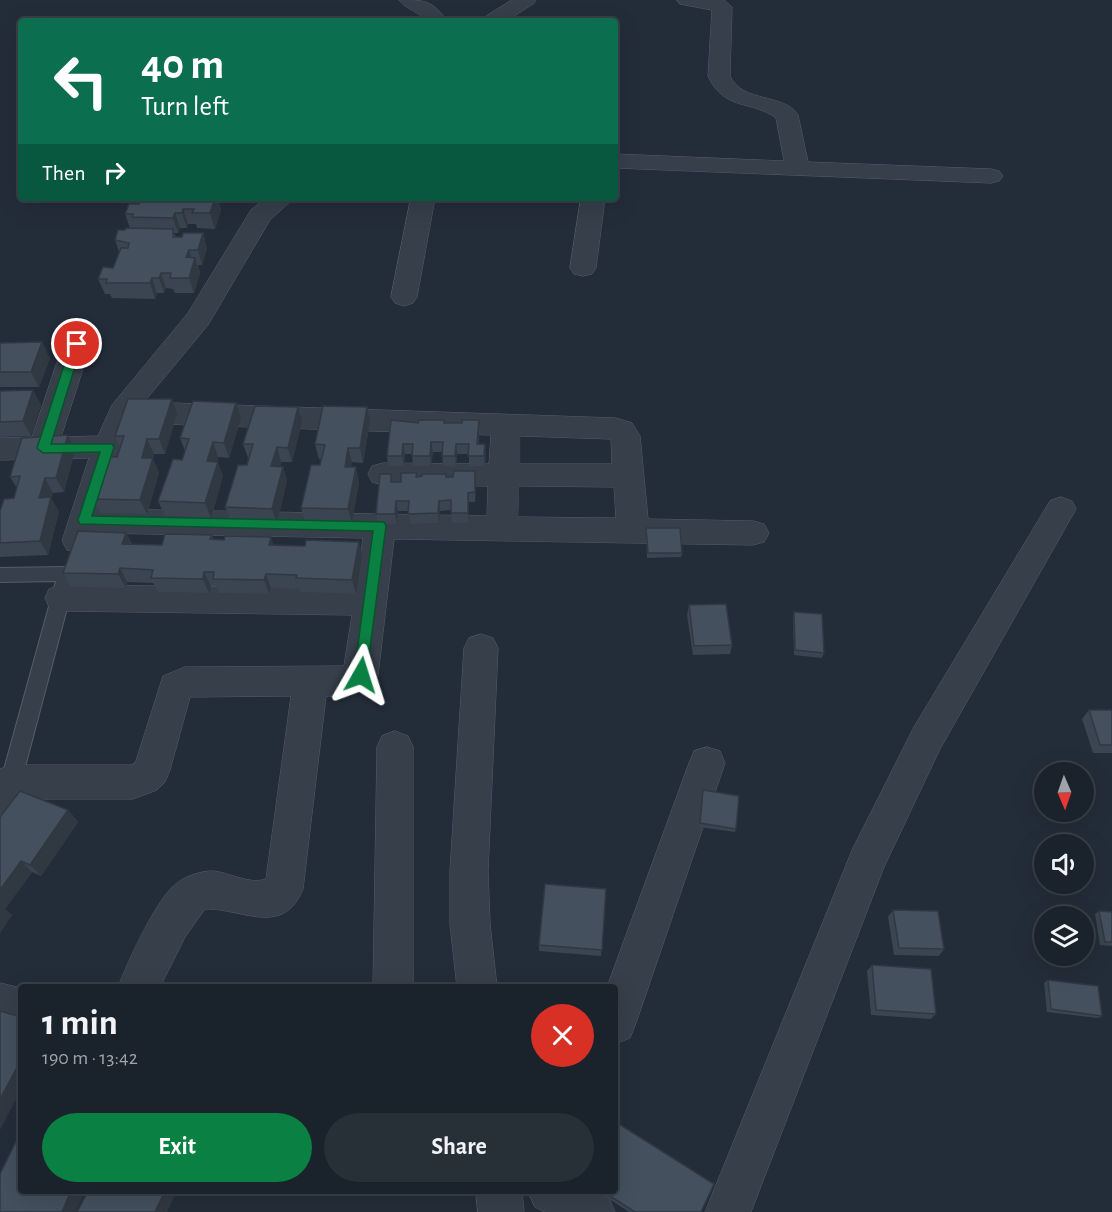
<!DOCTYPE html>
<meta charset="utf-8">
<style>
:root{--surface:#1a222b;--page:#272f37;--text:#f1f3f6;--muted:#9fa4a9;--line:#383f47;--accent:#0b8043}
body{margin:0;font-family:"Alegreya Sans",sans-serif;background:var(--page);color:var(--text);height:100vh;display:flex;flex-direction:column;font-size:22px;white-space:nowrap}
*{box-sizing:border-box;margin:0}
p{font-size:20px;color:var(--muted)}
.icon{flex:none;width:33px;height:33px;fill:none;stroke:currentColor;stroke-width:2;stroke-linecap:round;stroke-linejoin:round}
.map{position:relative;flex:1;overflow:hidden}
.side{position:absolute;left:18px;top:984px;width:600px;height:210px;display:flex;flex-direction:column;background:var(--surface);border-radius:6px;box-shadow:0 6px 24px #0002,0 0 0 2px var(--line)}
.side>*{flex:none}
.banner{position:absolute;left:18px;top:18px;width:600px;height:183px;border-radius:6px;box-shadow:0 6px 24px #0002,0 0 0 2px var(--line);background:#0b6e4f;color:#fff;overflow:hidden}
.needle{width:39px;rotate:178deg}
.tools{position:absolute;left:1034px;top:762px;display:grid;gap:12px}
.tools a{display:grid;place-items:center;width:60px;height:60px;border-radius:50%;background:var(--surface);box-shadow:0 6px 24px #0002,0 0 0 2px var(--line);font-size:30px}
.pin{position:absolute;display:grid;place-items:center;width:51px;height:51px;color:#fff;margin:-26px;border:3px solid #fff;border-radius:50%;box-shadow:0 2px 6px #0007}
.me{position:absolute;width:66px;margin:-33px;rotate:6deg;stroke-linejoin:round;filter:drop-shadow(0 0 4px #0008)}
.turn{display:flex;align-items:center;gap:21px;height:126px;padding:0 24px;font-size:27px}
.turn .icon{width:78px;height:78px;stroke-width:2.5}
.turn b{display:block;font-size:42px;line-height:51px}
.then{display:flex;align-items:center;height:57px;padding:0 24px;background:#0003;gap:12px;font-size:22px}
.round{display:grid;place-items:center;flex:none;width:63px;height:63px;border-radius:32px;background:var(--page)}
.summary{display:flex;align-items:center;justify-content:space-between;height:102px;padding:0 24px}
h1{font-size:36px;font-weight:700;line-height:45px}
.action{display:flex;gap:12px;margin-top:auto;padding:12px 24px}
.action a{flex:1;height:69px;border-radius:36px;background:var(--accent);color:#fff;font-size:24px;font-weight:700;line-height:69px;text-align:center}
.action a+a{background:var(--page);color:var(--text)}
.map>svg:first-child{display:block}
.lines{fill:none;stroke-linecap:round;stroke-linejoin:round}
.service-casing{stroke:#555d68;stroke-width:2}
.minor-casing{stroke:#555d68;stroke-width:1}
.service{fill:#363f4a;fill-rule:evenodd}
.minor{fill:#363f4a;fill-rule:evenodd}
.wall{fill:#3a4551}
.shaded-wall{fill:#303842}
.building{fill:#44505e;stroke:#303842;stroke-width:1.5}
.route{fill:#0b8043;stroke:#07532c;stroke-width:1.5}
</style>
<div class="map">
<svg width="1112" height="1212" viewBox="0 0 1112 1212">
<rect width="100%" height="100%" fill="#232d39"/>
<g class="lines">
<g class="service-casing">
<polygon id="service" points="67,567 73,569 76,574 21,782 7,813 0,815 0,784 56,581 0,582 0,568"/>
</g>
<g class="minor-casing">
<g id="minor">
<path d="M399,0c26,0 33,0 48,21h-21c-7,-10 -20,-11 -27,-21z"/>
<polygon points="512,0 536,0 533,4 506,21 482,21 485,17"/>
<path d="M677,0h47l8,7 -2,69c13,28 53,16 68,39l10,47 183,7 8,2 4,5 -4,5 -8,2 -376,-15v-14l169,7 -8,-43c-25,-18 -52,-7 -68,-42l4,-66 -32,-6z"/>
<path d="M266,198h28l-24,22 -62,105 -64,77 472,16 16,5 8,13 8,83 105,2 11,3 5,9 -5,9 -11,3 -359,-6 -16,136 -5,10 -29,11h-18l-23,193c-20,49 -61,19 -98,20l-20,28 -25,50h-42c9,-24 39,-90 59,-104 9,-7 24,-12 35,-12 17,1 37,14 54,8l25,-183 -101,1 -20,73 -5,12 -8,8 -24,9h-122l-11,-4v-26l11,-4h121l4,-4 27,-85 22,-9 159,-1 8,-51 -291,-4 -12,-4 -4,-9 4,-9 12,-4 295,3 7,-50 -267,-5 -7,17 -11,3 -11,-3 -5,-9 27,-83 -89,2v-22l32,-1 31,-93 4,-7 10,-2 10,2 4,7 -30,93 37,-1 14,-31 76,-92 63,-103zM132,423l359,12 -2,29 -106,-1 -11,3 -4,8 4,8 11,3 105,1 -1,30 -383,-7zM520,436l91,3 1,25h-92zM519,486l95,1 2,31 -98,-1z"/>
<polygon points="411,198 435,198 417,297 413,303 404,306 395,303 391,297"/>
<polygon points="581,198 605,198 596,268 592,274 583,276 574,274 570,268"/>
<polygon points="1061,497 1072,501 1076,509 940,749 884,867 751,1212 705,1212 853,848 914,727 1050,501"/>
<polygon points="481,634 493,638 498,648 488,871 490,924 497,987 457,987 450,924 450,871 464,648 469,638"/>
<polygon points="395,731 408,736 413,747 413,987 373,987 377,747 382,736"/>
<polygon points="707,747 720,751 725,763 636,1023 630,1038 615,1044 615,987 607,987 689,763 694,751"/>
<polygon points="0,983 21,988 21,1030 0,1025"/>
<polygon points="476,1191 522,1191 524,1212 478,1212"/>
<polygon points="528,1191 599,1191 608,1196 615,1212 545,1212 535,1207"/>
</g>
</g>
<use href="#service" class="service"/>
<use href="#minor" class="minor"/>
</g>
<g class="wall">
<polygon points="141,198 224,198 223,203 219,203 221,210 215,229 197,228 196,224 188,224 187,228 180,228 178,233 174,233 176,237 182,237 203,233 207,249 202,265 198,265 200,273 194,293 175,293 173,289 166,288 164,293 157,293 155,299 112,298 110,294 105,294 98,279 113,268 119,252 115,240 125,230 130,228 125,214 139,204"/>
<polygon points="0,343 50,358 39,387 0,387"/>
<polygon points="33,390 41,405 31,436 0,437 0,391"/>
<polygon points="236,403 241,418 229,458 218,457 217,462 223,476 211,518 165,516 158,501 182,460 185,451 180,438"/>
<polygon points="177,414 165,454 154,454 153,459 159,473 147,514 101,513 93,499 117,457 120,448 115,436"/>
<polygon points="479,420 479,444 486,454 485,466 469,467 469,454 457,454 456,467 443,466 442,452 433,452 431,466 413,466 412,454 405,454 404,466 388,466 387,456 418,423 462,423"/>
<polygon points="302,422 292,462 281,462 280,467 283,467 287,481 277,523 231,521 225,507 247,465 248,458 243,444"/>
<polygon points="370,422 363,463 352,462 351,467 359,482 352,523 305,522 301,508 320,465 321,459 319,459 315,444"/>
<polygon points="68,435 75,450 64,492 53,493 51,498 59,512 48,555 0,557 0,511 14,498 17,488 10,477"/>
<polygon points="475,471 476,481 475,502 469,502 469,523 452,523 451,510 440,511 439,523 410,524 409,511 398,511 397,524 378,524 376,514 393,482 401,482 417,473 417,477 446,474 446,477 453,477"/>
<polygon points="646,528 682,553 681,557 647,558"/>
<polygon points="126,533 132,544 162,545 212,535 213,539 274,545 362,556 356,594 300,592 299,589 271,588 269,594 219,593 216,586 211,586 209,593 158,592 153,583 127,582 126,588 71,587 63,573"/>
<polygon points="689,605 732,645 730,654 693,655 687,615"/>
<polygon points="794,612 824,653 822,658 794,655 793,617"/>
<polygon points="1089,710 1112,710 1112,753 1093,753 1082,719"/>
<polygon points="703,790 736,829 735,832 699,827"/>
<polygon points="68,810 78,822 41,876 32,872 5,909 12,915 0,933 0,817"/>
<polygon points="606,889 601,956 539,951 539,945"/>
<polygon points="893,910 944,949 939,956 894,955 888,917"/>
<polygon points="1099,911 1112,912 1112,946 1100,945 1095,914"/>
<polygon points="872,965 936,1014 931,1019 871,1015 867,971"/>
<polygon points="1048,980 1102,1016 1098,1018 1047,1012 1044,983"/>
<polygon points="597,1191 615,1191 701,1212 629,1212"/>
</g>
<g class="shaded-wall">
<polygon points="215,198 217,198 221,210 215,229 210,213"/>
<polygon points="183,209 188,224 187,228 182,213"/>
<polygon points="175,213 180,228 178,233 173,218"/>
<polygon points="203,233 207,249 202,265 198,250"/>
<polygon points="189,250 193,264 195,258 200,273 194,293 189,278 186,257"/>
<polygon points="161,273 166,288 164,293 159,278"/>
<polygon points="152,278 157,293 155,299 150,283"/>
<polygon points="42,342 50,358 39,387 31,372"/>
<polygon points="33,390 41,405 31,436 23,421"/>
<polygon points="172,399 177,414 165,454 159,439"/>
<polygon points="236,403 241,418 229,458 224,443"/>
<polygon points="298,407 302,422 292,462 288,448"/>
<polygon points="367,407 370,422 363,463 360,448"/>
<polygon points="479,420 479,431 478,454 477,444"/>
<polygon points="68,435 75,450 64,492 56,478"/>
<polygon points="147,439 154,454 153,459 159,473 147,514 140,500 142,458"/>
<polygon points="213,442 218,457 212,476 207,461"/>
<polygon points="431,442 433,452 431,466 430,456"/>
<polygon points="403,444 405,454 404,466 402,456"/>
<polygon points="456,444 457,454 456,467 455,456"/>
<polygon points="485,444 486,454 485,466 484,456"/>
<polygon points="277,447 281,462 276,481 271,466"/>
<polygon points="348,448 352,462 348,481 345,467"/>
<polygon points="218,462 223,476 211,518 205,503"/>
<polygon points="283,467 287,481 277,523 272,509"/>
<polygon points="356,467 359,482 352,523 348,509"/>
<polygon points="475,471 476,481 475,502"/>
<polygon points="45,478 53,493 51,498 59,512 48,555 40,541 39,498"/>
<polygon points="468,493 469,502 469,523 468,513"/>
<polygon points="396,501 398,511 397,524 395,514"/>
<polygon points="439,501 440,511 439,523 438,513"/>
<polygon points="126,533 133,547 122,544"/>
<polygon points="271,537 276,551 269,545"/>
<polygon points="359,542 362,556 356,594 352,580"/>
<polygon points="120,568 127,582 126,588 118,574"/>
<polygon points="204,572 211,586 209,593 203,579"/>
<polygon points="266,574 271,588 269,594 264,580"/>
<polygon points="68,810 78,822 41,876 30,865"/>
<polygon points="21,861 32,872 5,909 12,915 0,933 0,890"/>
<polygon points="21,1060 21,1090 0,1130 0,1099"/>
<polygon points="71,1191 85,1191 76,1212 62,1212"/>
<polygon points="165,1191 177,1191 167,1212 155,1212"/>
</g>
<g class="building">
<polygon points="141,198 215,198 210,213 192,213 194,209 183,209 182,213 175,213 173,218 132,217 133,214 125,214 129,204 139,204"/>
<polygon points="126,228 173,229 173,237 182,237 183,233 203,233 198,250 189,250 186,257 195,258 189,278 170,278 171,273 161,273 159,278 152,278 150,283 106,283 107,279 98,279 103,267 113,268 121,248 128,248 129,243 115,240 118,230 125,230"/>
<polygon points="42,342 31,372 0,372 0,343"/>
<polygon points="33,390 23,421 0,422 0,391"/>
<polygon points="128,399 172,399 159,439 147,439 142,458 153,458 140,500 93,499 107,457 117,457 124,436 115,436"/>
<polygon points="193,401 236,403 224,443 213,442 207,461 218,462 205,503 158,501 173,459 182,460 189,439 180,438"/>
<polygon points="255,406 298,407 288,448 277,447 271,466 283,467 272,509 225,507 238,465 247,465 253,444 243,444"/>
<polygon points="323,406 367,407 360,448 348,448 345,467 356,467 348,509 301,508 311,465 320,465 325,445 315,444"/>
<polygon points="391,420 418,423 419,420 444,420 444,423 462,423 462,420 479,420 477,444 485,444 484,456 468,456 469,444 456,444 455,456 442,456 443,442 431,442 430,456 412,456 413,444 403,444 402,456 387,456"/>
<polygon points="68,435 56,478 45,478 39,498 51,497 40,541 0,543 0,511 4,499 14,498 20,476 10,477 22,438"/>
<polygon points="454,471 475,471 475,492 468,493 468,513 451,513 451,500 439,501 438,513 408,514 409,501 396,501 395,514 376,514 380,474 391,474 391,482 401,482 401,473 417,473 416,477 422,476 422,474 446,474 446,477 453,477"/>
<polygon points="646,528 680,528 682,553 648,553"/>
<polygon points="78,531 126,533 122,544 162,545 165,534 212,535 210,539 224,540 225,536 271,537 269,545 305,546 306,540 359,542 352,580 296,578 297,575 266,574 264,580 213,579 214,572 204,572 203,579 151,578 153,570 120,568 118,574 63,573"/>
<polygon points="726,604 732,645 694,646 689,605"/>
<polygon points="794,612 822,614 824,653 795,650"/>
<polygon points="1089,710 1112,710 1112,745 1100,745"/>
<polygon points="703,790 739,796 736,829 700,823"/>
<polygon points="20,791 68,810 30,865 21,861 0,890 0,817"/>
<polygon points="545,884 606,889 602,950 539,945"/>
<polygon points="893,910 938,911 944,949 899,948"/>
<polygon points="1099,911 1112,912 1112,942 1105,942"/>
<polygon points="872,965 931,969 936,1014 876,1010"/>
<polygon points="1048,980 1098,986 1102,1016 1051,1009"/>
<polygon points="0,1011 21,1017 21,1060 0,1099"/>
<polygon points="619,1124 714,1184 701,1212 635,1212 602,1191 615,1191 615,1130"/>
<polygon points="21,1131 21,1191 71,1191 62,1212 0,1212 0,1174"/>
<polygon points="88,1191 165,1191 155,1212 77,1212"/>
</g>
<polygon class="route" points="77,340 82,344 51,444 112,444 114,447 92,516 384,522 386,526 366,679 356,679 354,675 373,531 80,524 78,520 100,452 43,453 37,448 71,344"/>
</svg>
<div class="tools">
<a><svg class="needle" viewBox="-14 -14 28 28"><path d="M0-13l5 13h-10z" fill="#e53935"/><path d="M0 13l5-13h-10z" fill="#9fa4a9"/></svg></a>
<a><svg class="icon" aria-label="sound" viewBox="0 0 24 24"><path d="M4 9h4l5-4v14l-5-4H4zM17 9q2 3 0 6"/></svg></a>
<a><svg class="icon" aria-label="layers" viewBox="0 0 24 24"><path d="M12 4l9 5-9 5-9-5zM3 14l9 5 9-5"/></svg></a>
</div>
<div class="pin" style="left:77px;top:344px;background:#d93025"><svg class="icon" aria-label="arrive" viewBox="0 0 24 24"><path d="M6 21V4h12l-3 4 3 4H6"/></svg></div>
<svg class="me" style="left:361px;top:675px" viewBox="-20 -20 40 40"><path d="M0-17L14 15 0 8-14 15z" fill="#0b8043" stroke="#fff" stroke-width="4"/></svg>
<div class="banner">
<div class="turn"><svg class="icon" aria-label="left" viewBox="0 0 24 24"><path d="M17 20v-9H6M10 6l-5 5 5 5"/></svg><div><b>40 m</b>Turn left</div></div>
<div class="then">Then<svg class="icon" aria-label="right" viewBox="0 0 24 24"><path d="M7 20v-9h11M14 6l5 5-5 5"/></svg></div>
</div>
<section class="side">
<div class="summary"><div><h1>1 min</h1><p>190 m · 13:42</p></div><a class="round" style="background:#d93025;color:#fff"><svg class="icon" aria-label="close" viewBox="0 0 24 24"><path d="M6 6l12 12M18 6L6 18"/></svg></a></div>
<div class="action"><a>Exit</a><a>Share</a></div>
</section>
</div>
